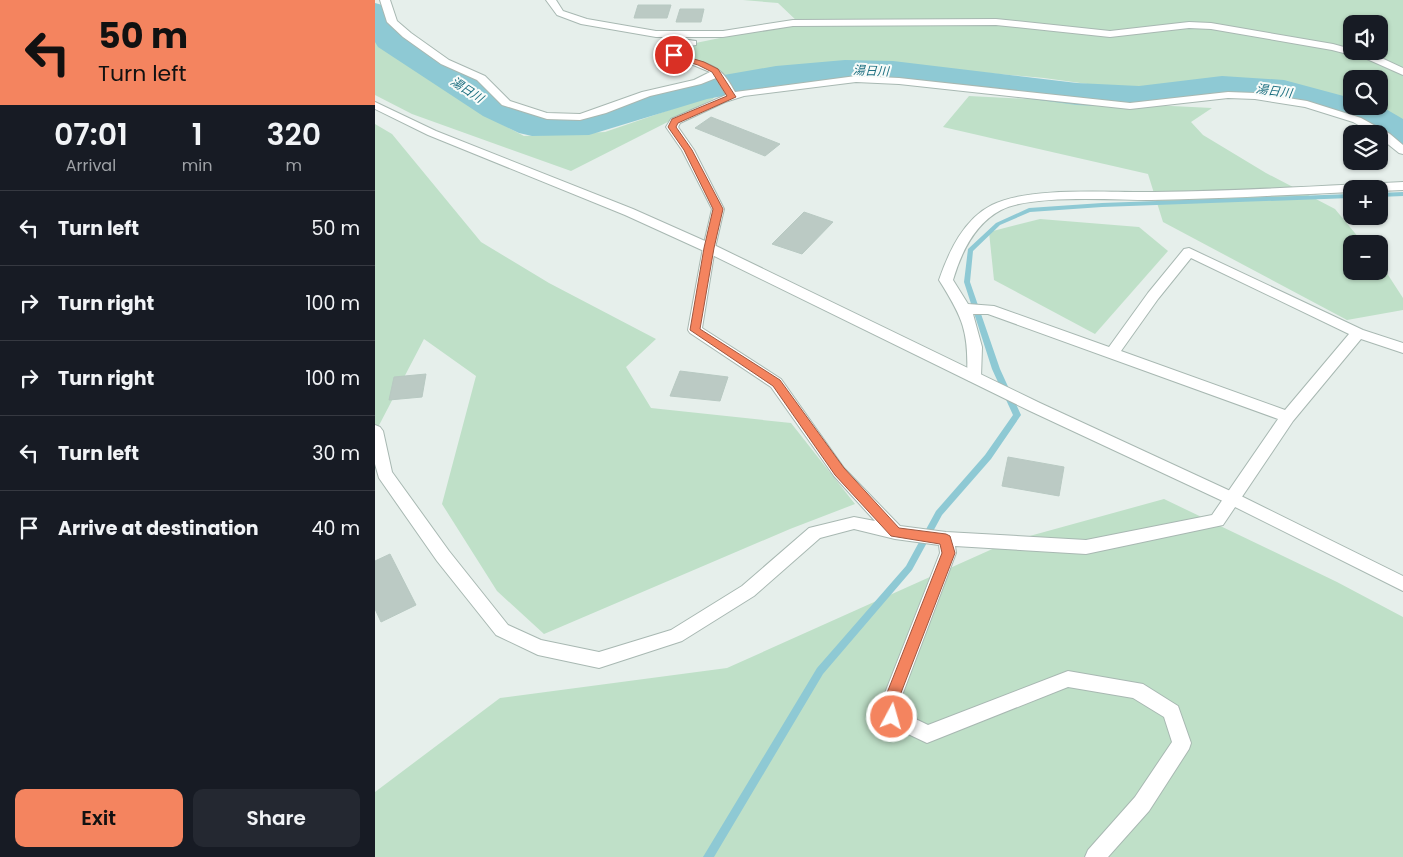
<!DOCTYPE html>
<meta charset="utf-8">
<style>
:root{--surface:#171b24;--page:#242831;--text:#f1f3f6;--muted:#9ea1a6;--line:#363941;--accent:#f4845f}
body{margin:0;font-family:Poppins,"Noto Sans JP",sans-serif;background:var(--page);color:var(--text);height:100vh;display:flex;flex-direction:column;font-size:19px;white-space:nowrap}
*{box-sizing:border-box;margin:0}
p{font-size:16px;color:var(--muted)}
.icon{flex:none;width:28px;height:28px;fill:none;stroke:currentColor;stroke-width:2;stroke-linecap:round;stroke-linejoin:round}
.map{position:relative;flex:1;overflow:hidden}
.sheet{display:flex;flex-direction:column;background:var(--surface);width:375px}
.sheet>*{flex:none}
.banner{background:#f4845f;color:#111;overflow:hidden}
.fabs{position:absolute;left:968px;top:15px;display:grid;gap:10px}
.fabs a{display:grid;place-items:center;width:45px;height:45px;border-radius:10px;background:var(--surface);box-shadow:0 1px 4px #0004;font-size:25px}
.pin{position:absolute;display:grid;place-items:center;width:42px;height:42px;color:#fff;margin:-21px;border:2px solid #fff;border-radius:50%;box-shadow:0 1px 5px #0007}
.me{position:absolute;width:55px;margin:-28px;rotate:6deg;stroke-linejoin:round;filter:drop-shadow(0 0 4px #0008)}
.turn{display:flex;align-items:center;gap:18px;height:105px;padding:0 15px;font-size:22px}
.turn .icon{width:65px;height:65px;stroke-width:2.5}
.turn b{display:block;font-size:35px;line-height:42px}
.eta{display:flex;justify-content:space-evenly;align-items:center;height:85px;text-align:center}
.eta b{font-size:30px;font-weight:600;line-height:35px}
.action{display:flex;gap:10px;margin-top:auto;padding:10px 15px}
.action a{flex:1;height:58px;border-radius:10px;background:var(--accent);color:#111;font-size:20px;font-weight:600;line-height:58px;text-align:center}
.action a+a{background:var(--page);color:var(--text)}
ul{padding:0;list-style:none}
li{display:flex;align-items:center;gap:15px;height:75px;padding:0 15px;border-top:1px solid var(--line)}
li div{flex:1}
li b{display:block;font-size:19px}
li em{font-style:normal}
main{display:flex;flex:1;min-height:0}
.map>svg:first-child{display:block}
.green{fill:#bfe0c8;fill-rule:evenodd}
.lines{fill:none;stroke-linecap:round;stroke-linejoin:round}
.stream{fill:#8ec9d4;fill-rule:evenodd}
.river{fill:#8ec9d4;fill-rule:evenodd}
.building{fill:#bbcac4;stroke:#b8c9c2}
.minor-casing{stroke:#a8b8b2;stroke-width:2}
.tertiary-casing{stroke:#a8b8b2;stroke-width:2}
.minor{fill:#fff;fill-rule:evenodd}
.tertiary{fill:#fff;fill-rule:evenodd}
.route{fill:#f4845f;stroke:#9f563e}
.labels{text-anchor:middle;stroke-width:4;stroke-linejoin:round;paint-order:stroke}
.far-water-label{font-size:12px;font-style:italic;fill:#1c6f80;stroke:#f7fbf9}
</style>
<main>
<section class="sheet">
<div class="banner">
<div class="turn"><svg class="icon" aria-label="left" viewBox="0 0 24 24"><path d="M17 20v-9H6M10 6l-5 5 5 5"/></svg><div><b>50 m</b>Turn left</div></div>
</div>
<div class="eta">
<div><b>07:01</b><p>Arrival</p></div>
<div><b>1</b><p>min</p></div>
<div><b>320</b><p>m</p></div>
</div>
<ul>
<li><svg class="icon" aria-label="left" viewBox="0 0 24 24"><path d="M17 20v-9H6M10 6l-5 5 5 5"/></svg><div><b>Turn left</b></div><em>50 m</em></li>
<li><svg class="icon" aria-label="right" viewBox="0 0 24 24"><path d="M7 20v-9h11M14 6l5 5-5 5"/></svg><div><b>Turn right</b></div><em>100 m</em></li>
<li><svg class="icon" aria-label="right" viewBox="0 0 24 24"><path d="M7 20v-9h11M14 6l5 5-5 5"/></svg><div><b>Turn right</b></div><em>100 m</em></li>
<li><svg class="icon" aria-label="left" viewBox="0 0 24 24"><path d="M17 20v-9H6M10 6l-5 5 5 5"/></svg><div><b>Turn left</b></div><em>30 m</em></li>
<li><svg class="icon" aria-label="arrive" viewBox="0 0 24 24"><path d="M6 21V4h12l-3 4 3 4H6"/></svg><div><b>Arrive at destination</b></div><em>40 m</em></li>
</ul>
<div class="action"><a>Exit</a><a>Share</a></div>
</section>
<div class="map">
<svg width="1028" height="857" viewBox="0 0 1028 857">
<rect width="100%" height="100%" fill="#e6efeb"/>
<g class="green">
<path d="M368,0h660v127l-34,-21h10v-27h-28v23l-101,-22 -126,9 -80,-11 -89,-8 -223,11 -56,-34 122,-25 -20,-19zM976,24h28v27h-28z"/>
<polygon points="0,30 11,46 58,80 104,112 149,136 230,132 341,94 338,99 196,171 37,114 0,95"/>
<polygon points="594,96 837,108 816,122 828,135 891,173 960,209 989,244 976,244 976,271 1004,271 1004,261 1028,298 1028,310 972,320 788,222 773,174 568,127"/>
<polygon points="0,124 17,134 106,242 174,283 281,339 251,367 276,408 416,423 480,504 415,529 169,634 122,591 67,504 101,376 49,339 0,433"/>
<polygon points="665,219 764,227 793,251 720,334 619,280 614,232"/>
<polygon points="789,499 962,582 1028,617 1028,857 0,857 0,792 125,698 352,668 633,542"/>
</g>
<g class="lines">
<g class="stream">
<polygon points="1028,192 1028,196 1004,197 1004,193"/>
<polygon points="976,194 976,198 727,207 655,212 625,225 598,251 595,282 625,369 646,415 616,459 567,515 537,570 448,674 339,857 328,857 442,668 531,566 561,511 610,455 638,415 617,369 589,282 593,249 621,223 654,208 727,203"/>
</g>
<polygon class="river" points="0,3 11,6 28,34 134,100 163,114 212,113 326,79 401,66 470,60 518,61 702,83 764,86 847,76 909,80 976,98 976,106 1004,105 1028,119 1028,145 1015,142 977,120 908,101 847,96 764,108 702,105 518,81 470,80 401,86 332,99 214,135 157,136 144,133 108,116 3,47 0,42"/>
</g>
<g class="building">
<polygon points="263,5 296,5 292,18 259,18"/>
<polygon points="305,9 329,9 326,22 301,22"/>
<polygon points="336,117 405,144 390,156 320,128"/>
<polygon points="429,212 458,222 427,254 397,244"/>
<polygon points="305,371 353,377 345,401 295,396"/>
<polygon points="51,374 47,397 14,400 19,377"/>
<polygon points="633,457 689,467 684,496 627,486"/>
<polygon points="15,554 41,605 6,622 0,609 0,561"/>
</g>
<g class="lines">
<g class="minor-casing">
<g id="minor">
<path d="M5,0h10l7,21 14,12 38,27 36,16 25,25 37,12 33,1 62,-22 52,-12 16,-8 -36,-15 -11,-10c8,-8 22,-8 33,-6v4l-22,3c26,22 41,5 61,44l121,-16 43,2 231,25 98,-11 27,1 52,8 54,17 29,16 13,11v9l-4,-1 -20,-16v-3h-5l-21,-12 -48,-15 -50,-8 -27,-1 -98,11 -231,-25 -43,-2 -112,14 -19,6 -45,21 -2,4 16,23 30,59 -9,39 -13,80 79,51 63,89 56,58 46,6 140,8 126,-25 66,-96 -290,-105h-15l9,33 -1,30 -2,4h-10l-2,-4c2,-45 -4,-59 -28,-97 10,-29 25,-61 53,-75 37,-19 119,-12 162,-13 83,-1 166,-6 249,-10v8l-24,1v-2h-28v3c-67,3 -133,7 -200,8 -37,0 -120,-6 -150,10 -27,14 -40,43 -48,70l15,24 26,2 115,41 39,-54 36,-44 5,-1 174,82 40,13v10l-42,-14 -68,82 -70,104 -137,29 -131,-8 1,7 -55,145v14l27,13 140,-54 75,13 35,22 13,37 -2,6 -40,62 -41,46h-23l3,-7 47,-53 37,-55 -8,-25 -31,-19 -65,-11 -141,56 -42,-20 -2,-6v-19l57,-145 -1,-8 -44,-6 -41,-10 -34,9 -66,58 -72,45 -83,27 -61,-13 -42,-20 -59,-74 -58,-83 -4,-14v-39l5,2 3,4 9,41 57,79 59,74 33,15 58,12 72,-22 71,-44 67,-58 45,-11 21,4 -41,-45 -63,-89 -81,-54 -2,-3 15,-82 9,-39 -30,-59 -16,-23 5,-8 55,-24 -10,-17 -15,6 -51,12 -44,17 -26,7 -33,-1 -45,-14 -25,-25 -36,-16 -38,-27 -16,-15zM816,258l158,76 -64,76 -164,-59 37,-52z"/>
<polygon points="171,0 181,0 188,11 212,19 281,31 348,31 418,20 621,19 735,31 814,22 836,23 958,44 976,49 976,51 1000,55 1028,68 1028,75 992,59 957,50 836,29 814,28 735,37 621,25 418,26 348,37 281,37 206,24 182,15"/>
</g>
</g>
<g class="tertiary-casing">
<polygon id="tertiary" points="0,102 61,131 258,209 339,245 665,403 864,495 1028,576 1028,591 852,503 655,411 329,251 250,215 53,135 0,109"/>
</g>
<use href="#minor" class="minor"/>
<use href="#tertiary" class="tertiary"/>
</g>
<polygon class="route" points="299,53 329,62 343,69 361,97 303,123 301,127 317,150 348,209 339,248 325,329 405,380 469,468 524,528 571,534 575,536 580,553 524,698 524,717 522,721 517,723 512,721 510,717 510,698 567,553 565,544 516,536 460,475 398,386 315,330 329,248 338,209 309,150 293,127 297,119 352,96 337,72 323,65 296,57 295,55"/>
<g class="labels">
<g class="far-water-label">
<text transform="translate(496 71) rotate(2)" y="4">湯日川</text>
<text transform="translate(92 90) rotate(33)" y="4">湯日川</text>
<text transform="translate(899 91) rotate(8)" y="4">湯日川</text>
</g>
</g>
</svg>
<div class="fabs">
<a><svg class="icon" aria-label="sound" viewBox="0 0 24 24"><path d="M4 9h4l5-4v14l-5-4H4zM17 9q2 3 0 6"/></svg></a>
<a><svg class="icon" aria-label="search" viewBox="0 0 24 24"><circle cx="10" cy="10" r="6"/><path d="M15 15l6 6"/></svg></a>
<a><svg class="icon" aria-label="layers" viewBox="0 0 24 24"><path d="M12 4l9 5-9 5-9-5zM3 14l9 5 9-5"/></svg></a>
<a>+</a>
<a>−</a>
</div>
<div class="pin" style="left:299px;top:55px;background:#d93025"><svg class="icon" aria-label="arrive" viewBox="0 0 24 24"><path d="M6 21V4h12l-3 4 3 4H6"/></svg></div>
<svg class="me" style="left:517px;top:717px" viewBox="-20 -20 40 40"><circle r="17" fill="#f4845f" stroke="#fff" stroke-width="3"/><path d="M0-11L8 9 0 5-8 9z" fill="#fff"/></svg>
</div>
</main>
